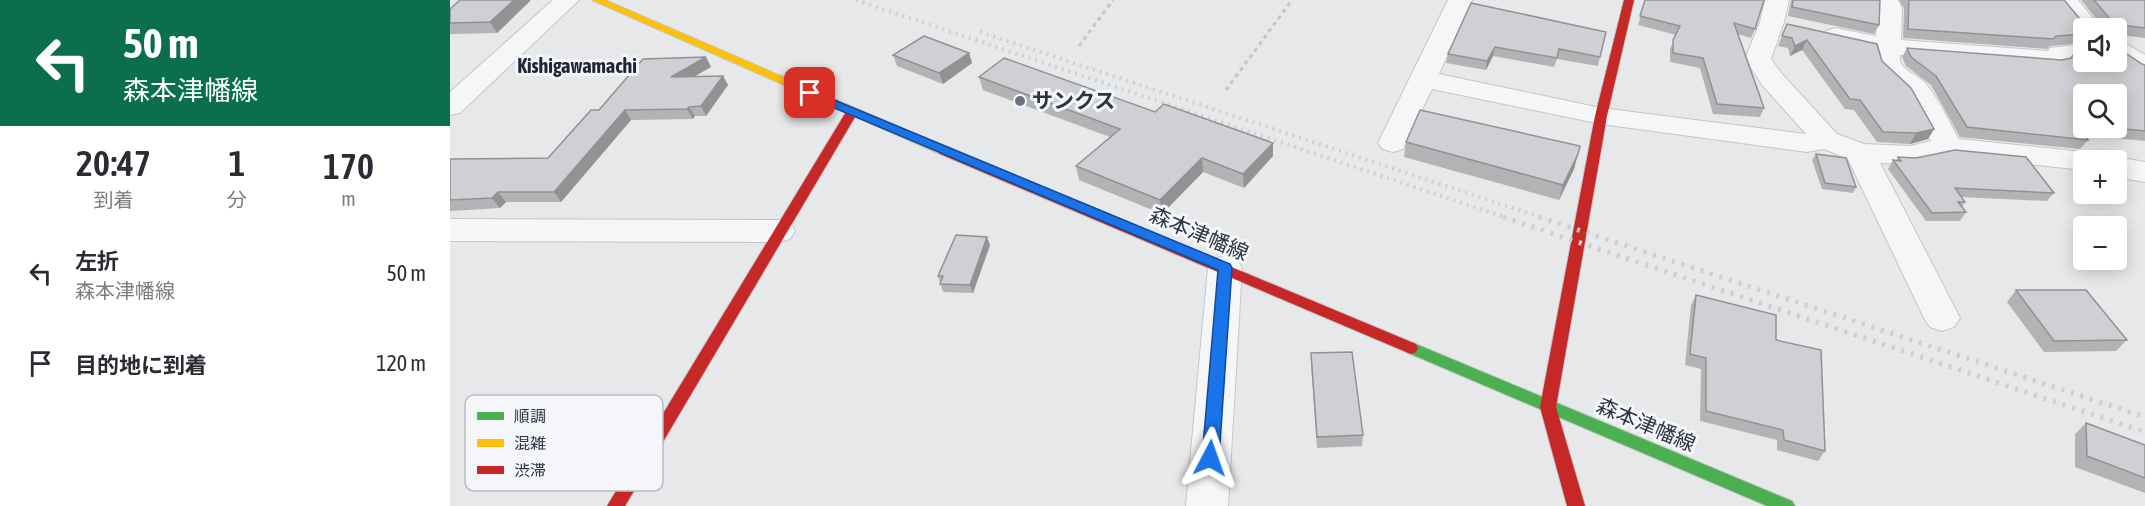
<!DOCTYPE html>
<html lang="ja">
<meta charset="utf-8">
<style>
:root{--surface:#fff;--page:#f2f2f3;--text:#2b2b33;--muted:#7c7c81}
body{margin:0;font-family:"Asap Condensed","Noto Sans JP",sans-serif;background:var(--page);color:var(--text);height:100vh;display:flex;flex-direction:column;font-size:22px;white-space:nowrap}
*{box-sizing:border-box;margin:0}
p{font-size:20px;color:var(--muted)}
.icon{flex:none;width:33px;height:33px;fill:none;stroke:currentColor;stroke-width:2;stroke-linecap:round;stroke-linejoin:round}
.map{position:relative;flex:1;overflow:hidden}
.panel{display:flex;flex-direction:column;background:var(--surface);width:450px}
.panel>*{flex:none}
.hud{background:#0b6e4f;color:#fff;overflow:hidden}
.buttons{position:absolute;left:1623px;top:18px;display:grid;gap:12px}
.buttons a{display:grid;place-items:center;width:54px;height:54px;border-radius:6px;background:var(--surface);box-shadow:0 3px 15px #0003;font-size:30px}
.pin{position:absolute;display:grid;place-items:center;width:51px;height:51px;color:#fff;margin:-26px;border-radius:12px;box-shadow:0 3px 9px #0006}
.me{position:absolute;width:66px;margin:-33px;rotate:4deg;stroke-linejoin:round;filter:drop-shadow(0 0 4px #0008)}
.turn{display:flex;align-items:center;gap:21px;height:126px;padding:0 24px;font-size:27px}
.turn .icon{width:78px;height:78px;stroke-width:2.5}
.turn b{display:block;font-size:42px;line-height:51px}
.eta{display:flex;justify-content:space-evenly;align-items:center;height:102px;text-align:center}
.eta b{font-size:36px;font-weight:600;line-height:42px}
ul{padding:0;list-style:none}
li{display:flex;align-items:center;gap:18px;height:90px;padding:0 24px}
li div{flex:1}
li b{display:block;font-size:22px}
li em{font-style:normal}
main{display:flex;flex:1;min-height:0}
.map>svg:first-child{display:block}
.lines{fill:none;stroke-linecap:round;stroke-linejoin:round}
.street-casing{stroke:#c4c6c8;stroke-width:2}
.fast-casing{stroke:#c4c6c8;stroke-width:2}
.slow-casing{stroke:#c4c6c8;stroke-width:2}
.jam-casing{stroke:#c4c6c8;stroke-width:2}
.path{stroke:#c5c6ca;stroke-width:3;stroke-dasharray:4 4;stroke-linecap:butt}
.street{fill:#f5f6f7;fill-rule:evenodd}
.fast{fill:#4caf50;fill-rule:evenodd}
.slow{fill:#ffc107;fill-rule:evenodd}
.jam{fill:#c62828;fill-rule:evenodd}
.rail-far1{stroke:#cecfd2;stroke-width:4;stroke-dasharray:2 5;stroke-linecap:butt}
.rail{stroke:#cecfd2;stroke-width:5;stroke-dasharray:3 7;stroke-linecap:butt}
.wall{fill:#b1b3b5;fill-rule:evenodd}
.shaded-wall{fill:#909294}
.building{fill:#ced0d3;stroke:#909294;stroke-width:1.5}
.route{fill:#1a73e8;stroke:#114b97;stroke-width:1.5}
.poi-dot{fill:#6c737f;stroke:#f4f6f9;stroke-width:2}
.labels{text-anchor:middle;stroke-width:6;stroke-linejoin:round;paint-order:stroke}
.far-quarter-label{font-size:20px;font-weight:bold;fill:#1d2536;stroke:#f4f6f9}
.poi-label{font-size:21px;font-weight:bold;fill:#2b3445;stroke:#f4f6f9;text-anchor:start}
.street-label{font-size:21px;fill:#2b3445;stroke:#f4f6f9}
.key{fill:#f4f6f9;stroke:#b8bcc3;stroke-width:1.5}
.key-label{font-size:16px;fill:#2b3445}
</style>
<main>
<section class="panel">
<div class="hud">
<div class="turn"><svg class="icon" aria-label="left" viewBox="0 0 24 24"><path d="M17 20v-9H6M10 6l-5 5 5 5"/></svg><div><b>50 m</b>森本津幡線</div></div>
</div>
<div class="eta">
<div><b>20:47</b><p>到着</p></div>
<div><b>1</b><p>分</p></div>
<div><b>170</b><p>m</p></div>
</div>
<ul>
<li><svg class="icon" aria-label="left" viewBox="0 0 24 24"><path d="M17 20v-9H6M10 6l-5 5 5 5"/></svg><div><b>左折</b><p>森本津幡線</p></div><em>50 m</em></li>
<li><svg class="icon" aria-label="arrive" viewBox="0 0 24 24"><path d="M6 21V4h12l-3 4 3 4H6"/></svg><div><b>目的地に到着</b></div><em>120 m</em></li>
</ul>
</section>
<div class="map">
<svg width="1695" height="506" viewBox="0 0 1695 506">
<rect width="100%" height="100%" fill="#e6e8ea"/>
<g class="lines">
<g class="street-casing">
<g id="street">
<polygon points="103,0 129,0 10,113 0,115 0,92"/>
<path d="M998,0h24l-33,74 162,34 205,26 -43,-48 -18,-27 15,-37 5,-22h24l-5,22 -13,37 11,15 55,60 27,10 46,2 21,-5c-8,-14 -18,-39 -28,-50 -13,-12 -32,-19 -29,-40l-48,-10 -4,-5 4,-5 9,-3 41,8 2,-28 -4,-8h24l4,8 -1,32 147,11 2,-3 34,-4v16h-17l-3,5 -9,2 -155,-12c-2,15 15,18 24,27 13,13 25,40 35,57l125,13 10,2 5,6h-15v10l-135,-14 -39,8 -30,-1 80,155 -6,9 -12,4 -12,-4 -6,-9 -76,-159 -24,-10 -17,3 -206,-28 -169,-35 -29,60 -10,3 -10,-3 -5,-6z"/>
<polygon points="1603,0 1628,0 1651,28 1634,28 1634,34 1630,33"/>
<polygon points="1666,40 1675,43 1695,55 1695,74 1686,72 1666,59"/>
<polygon points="1666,157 1695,162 1695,182 1666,177 1666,160 1655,160"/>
<polygon points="0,219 329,220 340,223 345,231 340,239 329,242 0,241"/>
<polygon points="775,256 787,259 792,268 778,506 736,506 758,268 763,259"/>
</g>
</g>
<g class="fast-casing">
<polygon id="fast" points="961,342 1342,501 1345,506 1317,506 956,352 954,348 956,344"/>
</g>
<g class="slow-casing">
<polygon id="slow" points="142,0 155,0 498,148 500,151 498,154 490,154"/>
</g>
<g class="jam-casing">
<g id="jam">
<polygon points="1174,0 1184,0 1157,116 1106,407 1135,506 1117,506 1090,407 1145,116"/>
<polygon points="402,109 408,112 175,506 157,506 396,112"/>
<polygon points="494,147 966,344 968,348 966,352 961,354 956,352 490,154 488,151 490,148"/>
</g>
</g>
<g class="path">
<polyline points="629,46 663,0"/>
<polyline points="776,90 842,0"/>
</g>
<use href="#street" class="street"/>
<use href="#fast" class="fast"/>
<use href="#slow" class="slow"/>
<use href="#jam" class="jam"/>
<g class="rail-far1">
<polyline points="406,0 1057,218"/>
<polyline points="530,32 1093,218"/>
</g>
<g class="rail">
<polyline points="1053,217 1695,432"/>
<polyline points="1089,217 1695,417"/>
</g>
</g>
<g class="wall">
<polygon points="1195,0 1305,29 1301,38 1288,34 1314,108 1310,117 1263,114 1250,68 1220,62 1220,49 1226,35 1188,25"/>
<polygon points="1341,0 1430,0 1429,25 1424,34 1338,16"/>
<path d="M1449,0h165l22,26h3l4,-5h5l-17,-21h64v38l-24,-3v15l21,14 3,1v76l-61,-6 4,5 -8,9 -120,-12 -29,-52 -25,-19 -4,-9 5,-9 177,14 32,-34h-32v15l-34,3 -3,3 -144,-11 1,-30zM1634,94l32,34h-32z"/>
<polygon points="80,1 47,33 0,34 0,9"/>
<polygon points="1021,3 1150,57 1148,66 1107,59 1104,67 1043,56 1036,70 996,63 998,54"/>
<polygon points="1337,24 1432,61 1484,129 1478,139 1460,144 1427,142 1404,110 1395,109 1352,50 1340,56 1338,48 1328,46"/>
<polygon points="519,53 522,63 493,84 447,66 443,55"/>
<polygon points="256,57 261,67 244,76 273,76 278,85 256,116 245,116 243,119 181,120 111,202 56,202 50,208 0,211 0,159 98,158"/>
<polygon points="529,77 823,156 794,188 753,172 712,214 629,180 626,166 660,137 533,90"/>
<polygon points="956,142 1128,154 1124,169 1109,200 954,157"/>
<polygon points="1366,154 1406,187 1403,193 1372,189 1362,160"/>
<polygon points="1448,157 1604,193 1597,201 1512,197 1515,202 1512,207 1516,212 1510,221 1476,221 1438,169 1443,160 1446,161"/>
<polygon points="540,245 523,293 493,292 488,276"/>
<polygon points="1566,290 1677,340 1666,351 1594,352 1557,302"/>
<polygon points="1246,295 1326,340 1375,451 1368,461 1327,450 1327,440 1250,421 1251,369 1235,365 1241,305"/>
<polygon points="861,353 913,435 912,446 867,448 861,364"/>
<polygon points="1636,423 1695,445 1695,493 1625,467 1625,434"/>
</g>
<g class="shaded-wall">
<polygon points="64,0 80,0 80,1 47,33 40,22"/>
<polygon points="1357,40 1352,50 1340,56 1345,46"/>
<polygon points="1045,47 1043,56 1036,70 1037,61"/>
<polygon points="519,53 522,63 493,84 489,73"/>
<polygon points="256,57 261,67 226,87 221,77"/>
<polygon points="273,76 278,85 256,116 251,106"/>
<polygon points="239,107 245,116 243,119 237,109"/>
<polygon points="175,110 181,120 111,202 104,192"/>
<polygon points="1484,129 1478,139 1460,144 1466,133"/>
<polygon points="823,143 823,156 794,188 793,174"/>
<polygon points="1128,154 1124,169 1109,200 1113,185"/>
<polygon points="752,158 753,172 712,214 710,200"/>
<polygon points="48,192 56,202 50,208 42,198"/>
<polygon points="537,237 540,245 523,293 520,285"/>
</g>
<g class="building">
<polygon points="10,0 64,0 40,22 0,23 0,9"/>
<polygon points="1195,0 1314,0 1305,29 1284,23 1314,108 1267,104 1253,58 1223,53 1223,40 1230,26 1190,16"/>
<polygon points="1343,0 1430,0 1429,25 1342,7"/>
<polygon points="1459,0 1614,0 1636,26 1642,26 1643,21 1658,21 1660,19 1644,0 1695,0 1695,28 1663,24 1671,32 1671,50 1692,64 1695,65 1695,131 1665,128 1666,128 1666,94 1634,94 1634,124 1626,123 1638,140 1517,127 1486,76 1461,57 1457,48 1612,60 1621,58 1625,53 1634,52 1634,62 1666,62 1666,28 1634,28 1634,34 1606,36 1603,39 1458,29"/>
<polygon points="1021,3 1156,32 1150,57 1109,49 1107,58 1045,47 1037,61 998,54"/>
<polygon points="1337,24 1427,44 1432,61 1461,88 1484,129 1466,133 1433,132 1410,100 1400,99 1357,40 1345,46 1342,38 1332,36"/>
<polygon points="474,36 519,53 489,73 443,55"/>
<polygon points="256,57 221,77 273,76 251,106 239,107 237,109 175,110 104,192 48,192 42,198 0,200 0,159 98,158 141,110 149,110 193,59"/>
<polygon points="554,58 705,112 714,104 823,143 793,174 752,158 710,200 626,166 670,129 529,77"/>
<polygon points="970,110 1130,146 1128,154 1113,185 956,142"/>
<polygon points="1505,150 1576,157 1604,193 1505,188 1515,202 1508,202 1516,212 1482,213 1443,160 1451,161 1448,157 1466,158"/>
<polygon points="1366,154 1396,158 1406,187 1375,183"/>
<polygon points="506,235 537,237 520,285 490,284 493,276 488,276"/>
<polygon points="1566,290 1636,290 1677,340 1604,341"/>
<polygon points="1246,295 1326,315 1326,340 1371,350 1375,451 1334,440 1333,430 1256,411 1256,358 1240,354"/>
<polygon points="902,352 913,435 867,437 861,353"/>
<polygon points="1636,423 1695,445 1695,478 1637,456"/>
</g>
<polygon class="route" points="360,90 780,264 782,268 769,458 766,464 760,466 755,464 752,458 768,270 356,96 356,91"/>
<circle class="poi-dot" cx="570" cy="101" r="6"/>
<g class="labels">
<g class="far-quarter-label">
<text x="127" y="73">Kishigawamachi</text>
</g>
<g class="poi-label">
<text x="582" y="108">サンクス</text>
</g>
<g class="street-label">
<text transform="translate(749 234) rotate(23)" y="7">森本津幡線</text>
<text transform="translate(1196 425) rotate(23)" y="7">森本津幡線</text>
</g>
</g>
<rect x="15" y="395" width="198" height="96" rx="9" class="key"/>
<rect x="27" y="412" width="27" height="8" fill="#4caf50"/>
<rect x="27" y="439" width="27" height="8" fill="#ffc107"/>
<rect x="27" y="466" width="27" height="8" fill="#c62828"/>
<g class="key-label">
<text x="64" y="422">順調</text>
<text x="64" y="449">混雑</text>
<text x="64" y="476">渋滞</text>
</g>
</svg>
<div class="buttons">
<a><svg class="icon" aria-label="sound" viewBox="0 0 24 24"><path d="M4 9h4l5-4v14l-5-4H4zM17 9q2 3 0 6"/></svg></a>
<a><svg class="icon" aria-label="search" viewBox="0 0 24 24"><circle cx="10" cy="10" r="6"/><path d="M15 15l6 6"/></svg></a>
<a>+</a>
<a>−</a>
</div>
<div class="pin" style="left:360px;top:93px;background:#d93025"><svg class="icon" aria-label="arrive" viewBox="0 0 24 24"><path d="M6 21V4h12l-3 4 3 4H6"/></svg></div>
<svg class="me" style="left:760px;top:458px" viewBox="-20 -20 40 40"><path d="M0-17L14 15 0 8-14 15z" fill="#1a73e8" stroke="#fff" stroke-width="4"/></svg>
</div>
</main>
